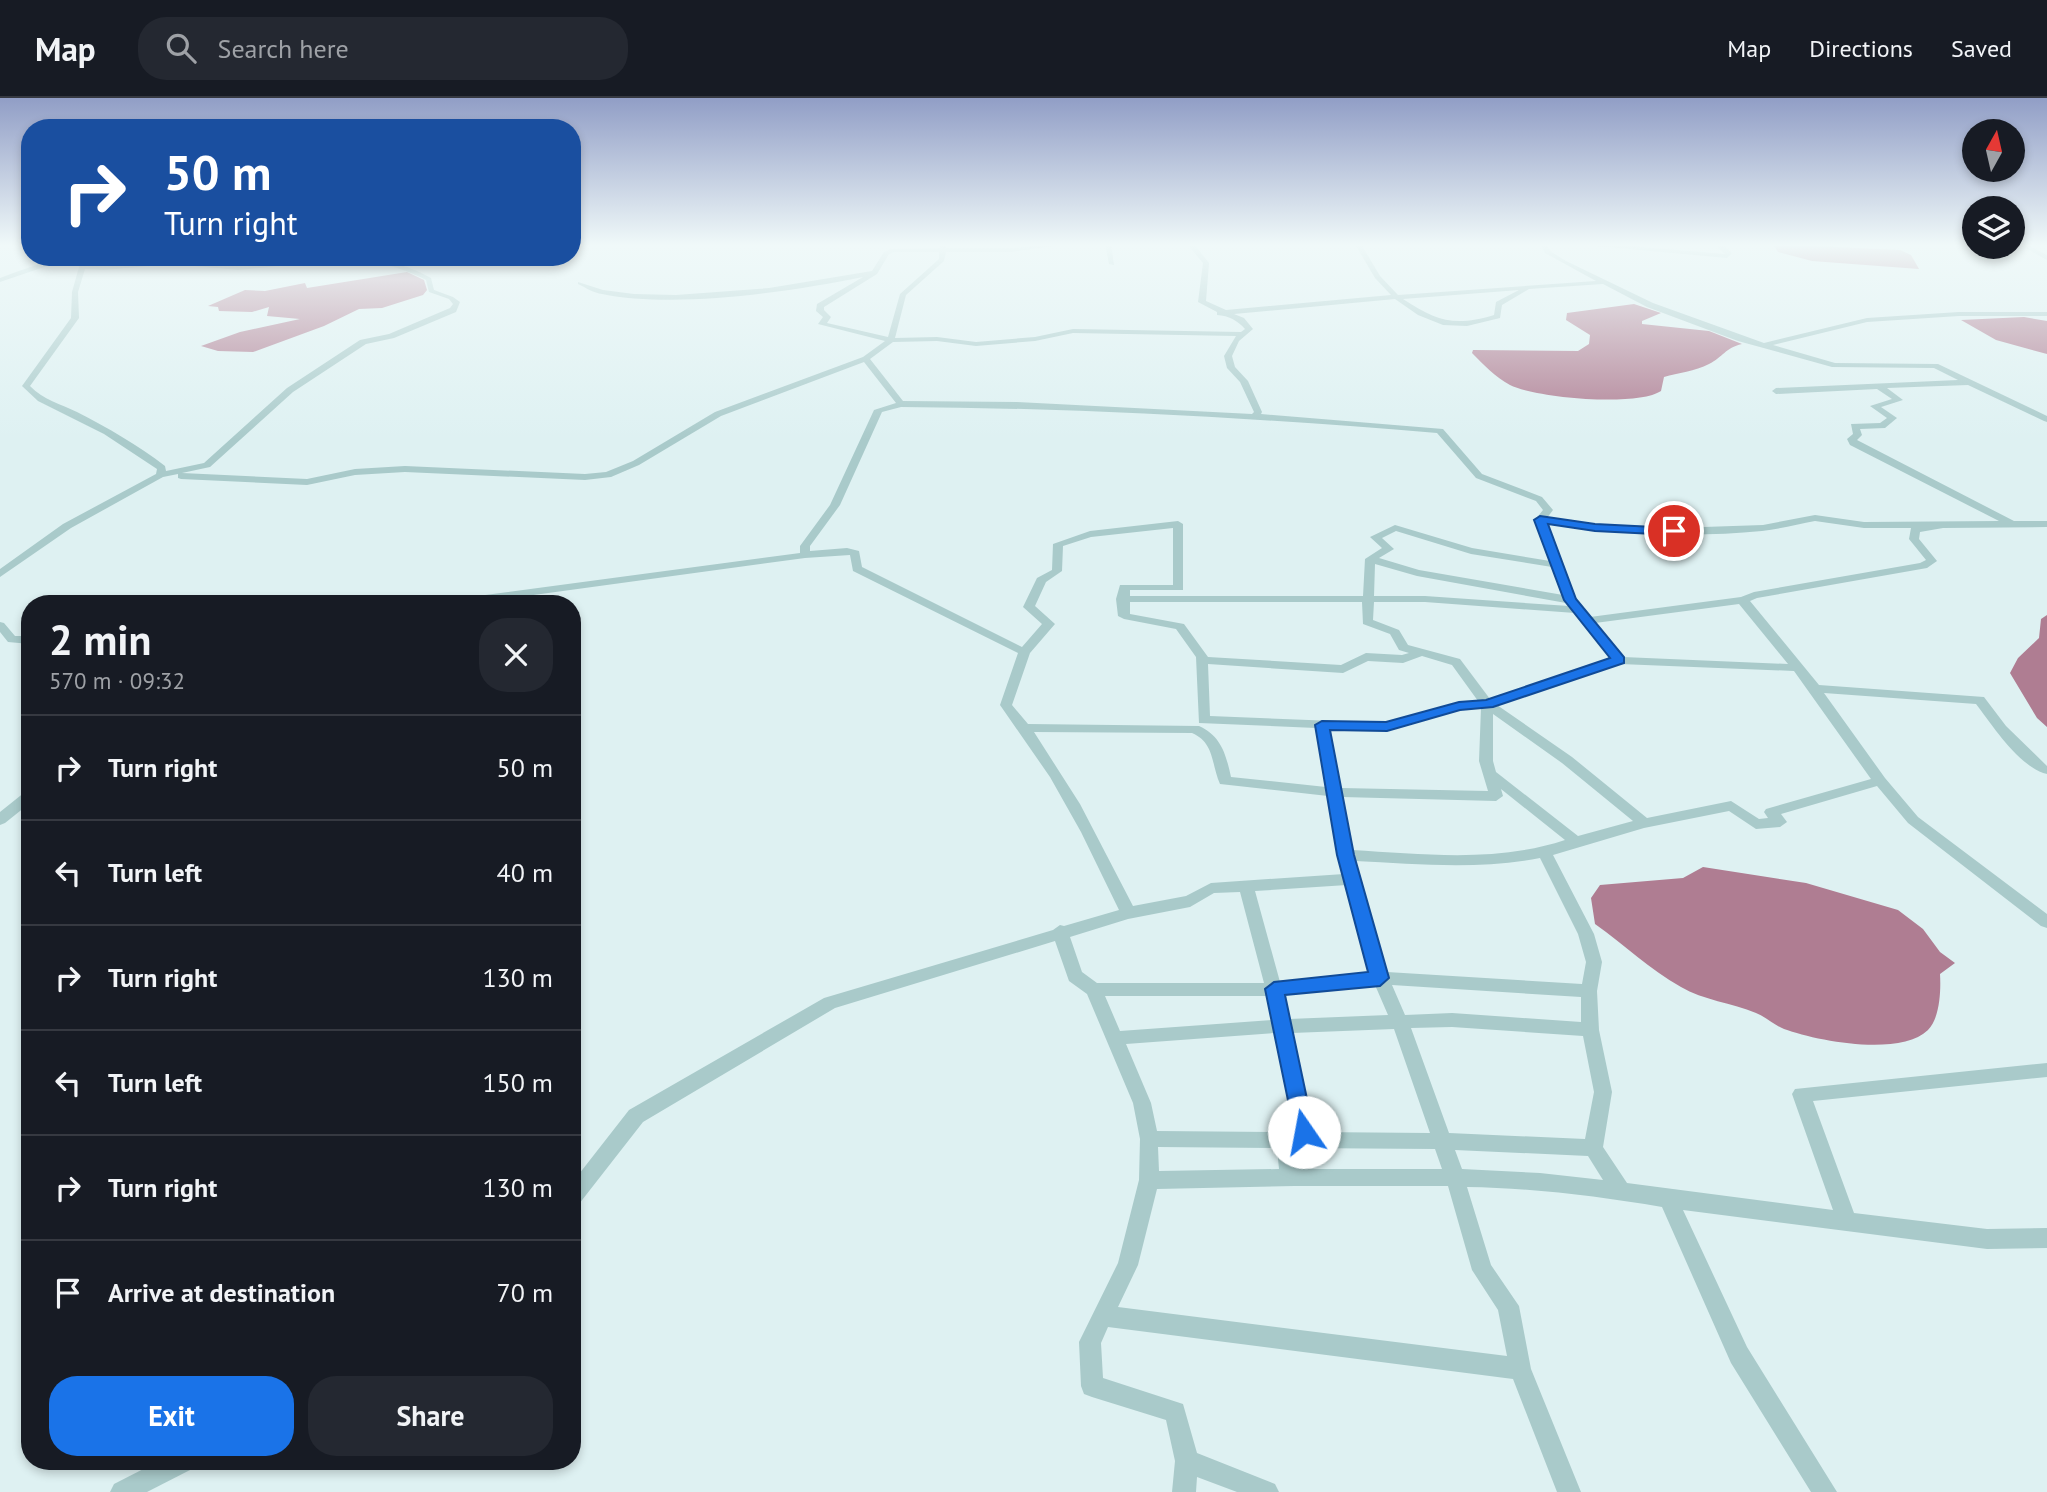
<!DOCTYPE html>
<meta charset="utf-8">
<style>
:root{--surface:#171b24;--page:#242831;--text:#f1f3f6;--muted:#9ea1a6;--line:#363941;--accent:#1a73e8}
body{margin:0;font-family:"PT Sans",sans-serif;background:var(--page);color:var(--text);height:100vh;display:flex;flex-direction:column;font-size:26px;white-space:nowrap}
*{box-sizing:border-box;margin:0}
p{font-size:23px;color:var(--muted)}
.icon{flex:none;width:38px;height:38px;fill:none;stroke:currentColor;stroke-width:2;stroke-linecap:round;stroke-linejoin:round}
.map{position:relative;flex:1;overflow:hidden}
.side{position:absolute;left:21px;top:497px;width:560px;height:875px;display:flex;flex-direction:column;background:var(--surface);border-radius:28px;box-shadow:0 4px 10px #0003}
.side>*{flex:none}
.top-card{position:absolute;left:21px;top:21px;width:560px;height:147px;border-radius:28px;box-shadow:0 4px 10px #0003;background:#1a4fa0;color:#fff;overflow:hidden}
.needle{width:46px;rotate:8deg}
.controls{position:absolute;left:1962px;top:21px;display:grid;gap:14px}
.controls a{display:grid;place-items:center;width:63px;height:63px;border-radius:50%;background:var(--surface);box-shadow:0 4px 10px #0003;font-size:35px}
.pin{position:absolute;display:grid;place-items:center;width:60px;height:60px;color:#fff;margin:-30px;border:4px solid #fff;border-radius:50%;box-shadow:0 2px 7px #0007}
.me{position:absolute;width:77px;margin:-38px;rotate:348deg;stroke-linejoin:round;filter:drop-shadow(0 0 5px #0008)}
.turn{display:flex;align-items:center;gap:24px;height:147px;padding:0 28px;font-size:32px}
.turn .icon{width:91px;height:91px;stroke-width:2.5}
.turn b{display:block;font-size:49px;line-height:60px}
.round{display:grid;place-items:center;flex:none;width:74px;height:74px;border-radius:28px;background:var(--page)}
.summary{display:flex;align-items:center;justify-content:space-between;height:119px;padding:0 28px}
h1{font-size:42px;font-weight:700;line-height:52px}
.cta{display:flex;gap:14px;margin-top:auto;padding:14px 28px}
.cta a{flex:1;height:80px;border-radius:28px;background:var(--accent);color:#fff;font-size:28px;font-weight:700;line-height:80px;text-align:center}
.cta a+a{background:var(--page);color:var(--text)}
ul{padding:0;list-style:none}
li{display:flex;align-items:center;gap:21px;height:105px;padding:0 28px;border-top:2px solid var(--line)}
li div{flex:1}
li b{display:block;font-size:26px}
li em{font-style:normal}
header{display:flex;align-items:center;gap:42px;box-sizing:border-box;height:98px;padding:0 35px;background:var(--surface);border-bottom:2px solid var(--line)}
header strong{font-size:33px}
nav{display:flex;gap:38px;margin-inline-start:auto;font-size:24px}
.search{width:490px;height:63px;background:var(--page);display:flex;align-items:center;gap:18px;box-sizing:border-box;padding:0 24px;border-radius:28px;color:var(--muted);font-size:26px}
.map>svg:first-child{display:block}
.water{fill:#af7d92}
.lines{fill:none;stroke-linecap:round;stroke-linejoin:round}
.minor{fill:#a9caca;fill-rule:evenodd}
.route{fill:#1a73e8;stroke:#114b97;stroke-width:2}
</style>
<header>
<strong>Map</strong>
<div class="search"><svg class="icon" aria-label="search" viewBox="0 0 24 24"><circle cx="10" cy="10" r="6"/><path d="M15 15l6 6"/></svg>Search here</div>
<nav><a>Map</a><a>Directions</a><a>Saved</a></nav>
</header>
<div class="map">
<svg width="2047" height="1394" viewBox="0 0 2047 1394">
<rect width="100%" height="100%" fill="#def1f2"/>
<g class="water">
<polygon points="1773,146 1900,152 1911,157 1919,171 1812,163 1778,154"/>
<polygon points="407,174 424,182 427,192 423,197 382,210 359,211 324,228 253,254 218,253 201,248 240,234 300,221 267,218 269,209 252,214 219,213 218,209 208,208 245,192 265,193 305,185 307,190"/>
<path d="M1634,206l27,9 -19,8v3l67,7 33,13c-17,4 -19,13 -33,20 -14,7 -31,9 -45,13l-3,14c-24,16 -125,7 -151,-6 -15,-8 -26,-20 -38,-32l1,-3 105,1 11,-7 1,-9 -24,-15 1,-7z"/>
<polygon points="2024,219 2047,223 2047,256 1996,242 1961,222"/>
<polygon points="2047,517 2047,629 2037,620 2010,575 2018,560 2039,540 2041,521"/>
<path d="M1703,769l103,16 92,27 25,19 17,23 15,11 -15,11c1,16 0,44 -12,56 -28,27 -111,11 -144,-1 -10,-4 -18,-12 -28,-16 -24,-10 -53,-13 -75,-26 -32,-18 -56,-42 -86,-63l-4,-26 9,-13 83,-7z"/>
</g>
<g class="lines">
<g class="minor">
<path d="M940,146h6v4h65l58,-4 -58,8h-65l-2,9 -38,34 -11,43 42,-1 39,5 59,-5 38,-8 168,3 4,-3c-8,-9 -16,-13 -28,-14v-3l-19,-10 5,-39 -16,-19h7l15,19 -3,38 20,9 165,-15 -16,-17 -20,-34h6l19,32 18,19 198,-14 -51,-28 -5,-9h6l4,7 16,10 87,42 111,40 103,-25 92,-6h88v4h-88l-92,6 -94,23 62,18 103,1 109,52v6l-3,-1 -76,-36 -81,3 16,12 -22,7 16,11 -12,10 -25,1 2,6 -5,5 157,81h33v6l-104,1 -23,4 -1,7 18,22 -10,7 -170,30 -7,3 69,84 165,12 22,29 41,40v8c-28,-7 -54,-48 -71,-70l-152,-11 61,85 33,39 129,97v14l-6,-2 -133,-103 -31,-37 -96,28 6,8 -7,5 -24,2 -27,-18 -85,17 -91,27 41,79 8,28 -5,29 2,39 13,62 -9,55 24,36 206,27 -41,-116 3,-5 252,-26v14l-234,24 41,112 133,16 60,-1v20l-60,1 -304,-39 64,137 90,145h-26l-80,-129 -69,-156c-65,-11 -129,-19 -195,-20l24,78 28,41 12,63 50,123h-24l-44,-113 -405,-52 -7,16 2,35 80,26 14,49 78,31 4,8h-42l-40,-15 -1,15h-24l3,-31 -9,-41 -74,-23 -8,-3 -3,-8 -2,-44 39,-79 21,-83 1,-41 -7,-36 -46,-109 -18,-13 -14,-40 -220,67 -192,114 -64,82 -7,3v-24l57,-73 195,-112 229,-68 7,-5 4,1 55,-16 -38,-78 -31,-55 -50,-72 18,-52 -165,-82 -3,-16 -45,3 -338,46h-32l5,-3 360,-48v-7l30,-41 44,-95 22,-7 -32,-41 -143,54 -82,49 -28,12 -26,3 -180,-8 -50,3 -48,10 -126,-6 -3,-1v-4l-15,3 -92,51 -71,49v-8l63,-45 93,-50 1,-5 -53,-35 -66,-33 -16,-15 49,-68 1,-26 7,-25 -2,-7 -27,5 -50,17v-4c27,-10 54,-21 83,-21l2,8 8,1c27,0 53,-7 80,-6 23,1 46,7 70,6 67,-3 125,-23 188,12l3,12 19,7 7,5 -4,10 -62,26 -28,6 -73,48 -83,75 -28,6 125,6 48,-10 50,-3 180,8 21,-2 27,-11 82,-49 148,-55 22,-16 -67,-17 5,-7 -7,-6 1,-7 46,-27c-74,15 -187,32 -261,17 -8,-1 -16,-6 -24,-10v-2l25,8 31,4 42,1 93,-7 103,-17 12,-19 7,-3 49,-1zM894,154h45v7l-39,35 -12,43 -61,-14 4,-6 -7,-7v-3l53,-33 12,-20zM340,162c32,1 58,5 86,20l3,12 20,7 4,5 -3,4 -61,26 -29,6 -73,48 -83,75 -38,8 -1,-5c-27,-21 -57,-38 -88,-54 -16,-8 -34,-12 -47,-26l49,-68 -1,-26 7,-23 19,1 68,-6 66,6zM1603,186l44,23 91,34 94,26 102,1 24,12 -182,8 -4,3 4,3 101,-5 15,10 -22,7 17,12 -7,5 -29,1 2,10 -6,5 3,6 149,76 -135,1 -49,-7 -52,10 -89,3 -79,-3 -48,-7 6,-8 -11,-13 -60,-23 -39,-45 -182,-15 1,-2 -14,-31 -13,-14 -3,-11 7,-15 14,-12 -9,-11 -10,-4 161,-15 23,16 25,10 24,1 33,-8 2,-13 27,-16zM1519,192l-23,12 -2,13c-39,12 -58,6 -91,-16zM1073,235l163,3 -12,20 3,12 13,14 14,30 -2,2 -235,-12 -114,-1 -33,-42 23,-17 44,-1 39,5 59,-5zM901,309c179,1 358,11 536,26l39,45 60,23 7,9 -8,10 15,41 -78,-13 -77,-23 -25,12 12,11 -17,11 -2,37h-233v-6h53v-66l-5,-3 -88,10 -37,13 -1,26 -15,8 -14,29 19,17 -20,23 -160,-80 -3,-16 -12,-3 -37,3v-5l30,-41 42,-93zM1815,423l49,7h47l-2,11 17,21 -6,3 -166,29 -13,5 -151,20 -15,-18 -28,-75c70,10 144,14 215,7 18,-2 36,-7 53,-10zM1173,430v57h-53l-4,14 2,17 6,3 52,10 20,28 3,66 117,5 10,59 -95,-10c-5,-23 -10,-41 -32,-51l-171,-2 -16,-19 18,-52 25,-29 -20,-18 11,-24 16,-11 1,-25 28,-9zM1396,433l75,23 81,13 11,28 -144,-25 -40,-12 15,-9 -12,-11zM1375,466l42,12 149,27 3,3 -144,-10h-51zM1130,504h232l1,22 27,10 9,16 10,3 -7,2 -36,-2 -25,12 -133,-8 -24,-33 -54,-10zM1374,504h51l150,11 36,46 -121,40 -30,-40 -52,-14 -9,-15 -26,-10zM1739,506l49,60 -165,-7 -28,-34zM1422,558l30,9 26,36 -19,1 -73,21 -176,-7 -2,-52 135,9 25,-12 35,2zM1620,566l174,7 77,108 -105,30 -2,3 4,6 -9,1 -28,-18 -84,17 -75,-61 -75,-52zM1481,610l-2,53 9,30 -147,-3 -12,-59 58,2 73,-21zM1493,616l69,49 71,58 -55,15 -82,-64 -3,-11zM1034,634l158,1c23,10 19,31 28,51l108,12 16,78 -133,9 -25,13 -53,10 -53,-102zM1501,691l64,51c-69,23 -142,14 -213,10l-10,-53 154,4 7,-5zM1540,760l38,76 8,28 -4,22 -195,-12 -32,-111c62,3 123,9 185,-3zM1347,787l23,88 -90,9 -25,-91zM1240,794l24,91h-167l-15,-11 -12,-35 58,-18 62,-12 24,-14zM1375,887l13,30 -99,4 -5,-24zM1392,887l189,12v25l-129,-9 -47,2zM1105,898h162l5,24 -152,11zM1452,929l131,9 11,56 -9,47 -136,-6 -38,-105zM1394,931l36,104 -117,-1 -21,-99zM1275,935l19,95 -11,4 -126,-1 -6,-28 -25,-59zM1158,1049l119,1 2,21 -120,2zM1296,1050l139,1 7,20h-143zM1455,1052l133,6 15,24 -63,-7 -78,-4zM1294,1088h154l24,84 26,40 9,46 -389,-49 20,-42 19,-76z"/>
<polygon points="1105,146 1111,146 1114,167 1109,166"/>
<polygon points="1574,146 1605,146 1725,156 1714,146 1722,146 1732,155 1727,160"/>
<polygon points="2018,146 2026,146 2047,157 2047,162"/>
<polygon points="0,524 4,525 15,538 30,538 30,546 8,544 0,534"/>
<polygon points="30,692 30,705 5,725 0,727 0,714 25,694"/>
<polygon points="159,1363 196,1363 192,1371 147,1394 110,1394 114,1386"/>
</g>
</g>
<linearGradient id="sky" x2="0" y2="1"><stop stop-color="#919ec6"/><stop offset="0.43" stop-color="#f0f9f9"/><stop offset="1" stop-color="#f0f9f9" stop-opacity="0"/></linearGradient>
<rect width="2047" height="342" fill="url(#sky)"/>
<polygon class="route" points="1540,418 1595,426 1674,430 1680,433 1674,437 1595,433 1548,426 1576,501 1624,559 1624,565 1493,609 1460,612 1387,633 1330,632 1354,757 1389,880 1380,888 1285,897 1314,1034 1311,1041 1304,1044 1296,1041 1265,891 1274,884 1368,874 1337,757 1315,627 1322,623 1386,624 1459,604 1486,602 1610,560 1564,502 1534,422"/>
</svg>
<div class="controls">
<a><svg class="needle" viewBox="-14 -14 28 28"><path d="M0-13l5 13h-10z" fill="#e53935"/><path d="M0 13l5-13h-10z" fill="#9ea1a6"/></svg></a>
<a><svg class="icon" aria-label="layers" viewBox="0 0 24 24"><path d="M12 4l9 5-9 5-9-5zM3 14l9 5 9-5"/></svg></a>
</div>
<div class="pin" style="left:1674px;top:433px;background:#d93025"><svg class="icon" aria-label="arrive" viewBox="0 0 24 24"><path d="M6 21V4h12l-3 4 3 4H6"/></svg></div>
<svg class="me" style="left:1304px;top:1034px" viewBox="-20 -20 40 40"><circle r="19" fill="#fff"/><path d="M0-13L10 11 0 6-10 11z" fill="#1a73e8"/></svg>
<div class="top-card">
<div class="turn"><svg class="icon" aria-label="right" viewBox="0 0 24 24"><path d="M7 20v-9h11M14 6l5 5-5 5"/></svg><div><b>50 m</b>Turn right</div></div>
</div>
<section class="side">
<div class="summary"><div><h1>2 min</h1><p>570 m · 09:32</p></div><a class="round"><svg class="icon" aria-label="close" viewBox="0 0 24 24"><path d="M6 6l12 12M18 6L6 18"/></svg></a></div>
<ul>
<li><svg class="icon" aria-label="right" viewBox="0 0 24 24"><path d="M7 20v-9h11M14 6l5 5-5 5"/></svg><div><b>Turn right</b></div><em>50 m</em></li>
<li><svg class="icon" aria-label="left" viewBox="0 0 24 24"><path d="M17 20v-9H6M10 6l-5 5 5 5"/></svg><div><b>Turn left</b></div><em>40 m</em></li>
<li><svg class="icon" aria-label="right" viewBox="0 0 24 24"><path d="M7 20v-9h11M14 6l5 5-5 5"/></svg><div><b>Turn right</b></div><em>130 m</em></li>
<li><svg class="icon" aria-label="left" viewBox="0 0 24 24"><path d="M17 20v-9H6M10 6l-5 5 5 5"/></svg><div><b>Turn left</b></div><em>150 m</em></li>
<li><svg class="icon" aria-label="right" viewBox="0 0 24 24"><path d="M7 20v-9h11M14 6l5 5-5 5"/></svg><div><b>Turn right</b></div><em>130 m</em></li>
<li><svg class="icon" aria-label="arrive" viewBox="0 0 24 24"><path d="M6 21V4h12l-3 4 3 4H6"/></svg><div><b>Arrive at destination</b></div><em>70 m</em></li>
</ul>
<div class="cta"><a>Exit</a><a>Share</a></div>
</section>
</div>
